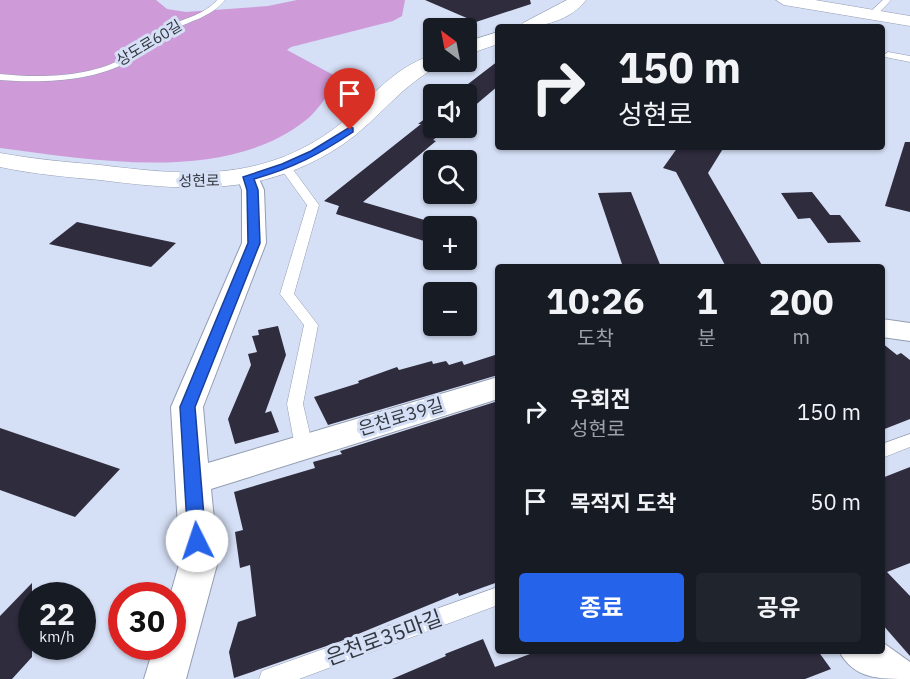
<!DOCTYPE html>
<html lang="ko">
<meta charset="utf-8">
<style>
:root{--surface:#171b24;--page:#20242c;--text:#f1f3f6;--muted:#9ea1a6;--accent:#2563eb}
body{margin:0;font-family:"IBM Plex Sans","Noto Sans KR",sans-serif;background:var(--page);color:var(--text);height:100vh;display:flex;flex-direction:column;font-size:22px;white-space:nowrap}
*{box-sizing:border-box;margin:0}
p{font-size:20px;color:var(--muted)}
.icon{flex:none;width:33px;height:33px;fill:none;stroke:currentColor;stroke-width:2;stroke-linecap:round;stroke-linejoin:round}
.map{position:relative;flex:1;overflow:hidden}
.panel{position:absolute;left:495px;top:264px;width:390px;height:390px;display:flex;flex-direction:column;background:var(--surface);border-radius:6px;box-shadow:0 2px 4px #0004}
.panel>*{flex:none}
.banner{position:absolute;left:495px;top:24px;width:390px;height:126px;border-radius:6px;box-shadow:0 2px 4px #0004;background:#171b24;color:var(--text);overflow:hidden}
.needle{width:39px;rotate:328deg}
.fabs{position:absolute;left:423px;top:18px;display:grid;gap:12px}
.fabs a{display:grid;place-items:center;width:54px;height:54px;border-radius:6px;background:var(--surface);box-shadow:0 2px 4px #0004;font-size:30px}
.speed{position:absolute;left:18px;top:582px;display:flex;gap:12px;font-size:30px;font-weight:700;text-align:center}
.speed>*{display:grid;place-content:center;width:78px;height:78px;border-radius:50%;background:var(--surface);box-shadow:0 2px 4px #0004;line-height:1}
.speed small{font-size:15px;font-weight:400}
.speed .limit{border:9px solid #d22;background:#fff;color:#111}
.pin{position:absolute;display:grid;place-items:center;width:51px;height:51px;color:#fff;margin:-62px -26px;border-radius:50% 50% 50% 0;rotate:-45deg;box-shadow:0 0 6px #0007}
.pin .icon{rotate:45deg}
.me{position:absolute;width:66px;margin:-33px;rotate:356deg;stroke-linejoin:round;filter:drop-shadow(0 0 4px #0008)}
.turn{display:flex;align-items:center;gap:21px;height:126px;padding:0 24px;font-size:27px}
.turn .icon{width:78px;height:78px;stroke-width:2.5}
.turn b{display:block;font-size:42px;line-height:51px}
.eta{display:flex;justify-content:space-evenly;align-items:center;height:102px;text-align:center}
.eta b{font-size:36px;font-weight:700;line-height:42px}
.action{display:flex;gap:12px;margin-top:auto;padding:12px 24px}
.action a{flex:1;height:69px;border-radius:6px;background:var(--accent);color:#fff;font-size:24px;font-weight:700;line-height:69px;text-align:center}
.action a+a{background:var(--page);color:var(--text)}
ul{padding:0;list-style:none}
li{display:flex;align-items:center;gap:18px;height:90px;padding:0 24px}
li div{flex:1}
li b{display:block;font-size:22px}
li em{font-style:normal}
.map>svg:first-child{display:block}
.forest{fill:#ce9ad7}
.building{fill:#2f2c3e}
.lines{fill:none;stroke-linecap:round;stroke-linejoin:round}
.lane-casing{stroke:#939db1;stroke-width:1}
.street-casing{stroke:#939db1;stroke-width:2}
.secondary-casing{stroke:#939db1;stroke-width:1}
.primary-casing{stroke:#939db1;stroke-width:1}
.lane{fill:#fff;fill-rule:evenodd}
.street{fill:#fff;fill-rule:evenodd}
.secondary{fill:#fff;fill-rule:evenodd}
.primary{fill:#fff;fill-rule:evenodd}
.route{fill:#2563eb;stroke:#184099;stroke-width:1.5}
.labels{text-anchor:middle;stroke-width:6;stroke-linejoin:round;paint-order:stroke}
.far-street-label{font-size:15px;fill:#333840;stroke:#d5dff5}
.street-label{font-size:18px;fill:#333840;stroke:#d5dff5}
.near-street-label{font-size:21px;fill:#333840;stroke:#d5dff5}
</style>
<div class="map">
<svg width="910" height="679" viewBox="0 0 910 679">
<rect width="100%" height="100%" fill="#d5dff5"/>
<path class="forest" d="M0,0h156l11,9 19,3 82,-6 29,-6h108l-3,16 -9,5 -102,26 -4,3 50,27v4c-5,9 -23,34 -31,39 -80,64 -212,40 -306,28z"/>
<g class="building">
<polygon points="425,0 530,0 531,4 476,22"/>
<polygon points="498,61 498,86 466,113 466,94 455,94"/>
<polygon points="434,112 434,128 448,128 433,140 436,141 363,202 445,226 434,226 434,244 336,214 339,206 324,201 421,124 418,124"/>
<polygon points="905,142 910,142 910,212 885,206"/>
<polygon points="678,147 724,147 708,173 763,267 726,267 676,172 663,168"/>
<polygon points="631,192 661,267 623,267 598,193"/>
<polygon points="812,192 830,215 840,215 861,242 828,243 810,218 798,219 781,193"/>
<polygon points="77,222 176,243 151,267 49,244"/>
<polygon points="278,326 286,355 265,413 271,411 279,432 235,444 228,419 251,365 248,354 257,352 252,336 259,335 258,330"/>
<polygon points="882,343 897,355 901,353 910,360 910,419 882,430"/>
<polygon points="498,354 498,375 328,425 314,397 359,383 358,381 397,367 399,370 432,361 433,364 446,361 449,365 462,361 464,365"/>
<polygon points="498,401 498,582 459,596 458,593 341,641 234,678 229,652 238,622 256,616 250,565 240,568 235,532 243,530 234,492 315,468 313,462 342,454 340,451"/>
<polygon points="0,428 120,469 75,517 0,490"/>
<polygon points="910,467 910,563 887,572 910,596 910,656 882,624 882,478"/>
<polygon points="32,583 32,657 12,679 0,679 0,616"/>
<polygon points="483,639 495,667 538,651 818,651 831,669 805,679 392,679 446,656 445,654"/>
</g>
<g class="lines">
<g class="lane-casing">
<g id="lane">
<path d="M217,0h8c-14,17 -33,20 -52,30 -16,9 -28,24 -45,32 -38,20 -86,21 -128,18v-6c40,4 91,4 127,-18 14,-9 26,-22 41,-30 17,-8 36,-11 49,-26z"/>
<polygon points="883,0 891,0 875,17 869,17 869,13"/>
<polygon points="888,52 910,56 910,62 885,57 884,55"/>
<polygon points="285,163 289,164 319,205 294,294 318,325 303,404 313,447 310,452 304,454 298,452 295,447 287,404 304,325 280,294 307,205 279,166"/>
<polygon points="910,434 910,447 882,458 882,444"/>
<polygon points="498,587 498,605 299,679 259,679 262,671 270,668"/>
</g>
</g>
<g class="street-casing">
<g id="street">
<polygon points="248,170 256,172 264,190 266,243 203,407 208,463 498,377 498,399 211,489 218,561 186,679 144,679 154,646 172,646 172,596 170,596 180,561 171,407 242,243 242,190 237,177 240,172"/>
<polygon points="882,319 910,323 910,341 882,337"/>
<path d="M882,642l28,20v17c-32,0 -56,0 -71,-28h43z"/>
</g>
</g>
<g class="secondary-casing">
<g id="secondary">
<path d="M567,0h19c-15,20 -43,27 -66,27l3,-4z"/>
<polygon points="498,32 498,44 466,55 466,42"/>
<path d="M434,55v7h10l-3,3c-40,19 -63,56 -99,80 -78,52 -154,46 -242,35 -34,-3 -67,-6 -100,-13v-14c33,6 66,9 100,12 83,10 155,18 228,-32 36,-24 62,-67 106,-78z"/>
</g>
</g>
<g class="primary-casing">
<polygon id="primary" points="776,0 815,0 910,16 910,26 784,5"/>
</g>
<use href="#lane" class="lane"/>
<use href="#street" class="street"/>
<use href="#secondary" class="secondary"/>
<use href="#primary" class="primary"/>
</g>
<path class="route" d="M350,127l3,1v4c-33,22 -60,36 -99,47l4,11 2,53 -65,164 11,134 -3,5 -6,3 -6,-3 -3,-5 -8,-134 68,-164 -1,-53 -4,-13 39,-13 29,-13z"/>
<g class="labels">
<g class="far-street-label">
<text transform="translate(149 43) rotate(-31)" y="5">상도로60길</text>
<text transform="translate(199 181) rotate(-1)" y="5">성현로</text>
</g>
<g class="street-label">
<text transform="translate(401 417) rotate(-17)" y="6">은천로39길</text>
</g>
<g class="near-street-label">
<text transform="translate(384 638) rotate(-20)" y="7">은천로35마길</text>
</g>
</g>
</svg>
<div class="fabs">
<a><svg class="needle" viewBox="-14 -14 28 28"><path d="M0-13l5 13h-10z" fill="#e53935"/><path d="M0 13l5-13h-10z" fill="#9ea1a6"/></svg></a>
<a><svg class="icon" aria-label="sound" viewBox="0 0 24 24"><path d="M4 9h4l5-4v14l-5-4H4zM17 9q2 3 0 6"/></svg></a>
<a><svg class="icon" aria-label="search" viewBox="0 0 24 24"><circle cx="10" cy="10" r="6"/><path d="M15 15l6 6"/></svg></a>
<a>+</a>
<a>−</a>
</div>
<div class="speed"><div>22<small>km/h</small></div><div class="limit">30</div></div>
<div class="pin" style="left:350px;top:130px;background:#d93025"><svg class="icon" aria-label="arrive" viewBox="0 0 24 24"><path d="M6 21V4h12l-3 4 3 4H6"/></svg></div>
<svg class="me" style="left:197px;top:541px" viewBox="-20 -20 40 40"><circle r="19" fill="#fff"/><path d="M0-13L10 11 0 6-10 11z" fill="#2563eb"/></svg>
<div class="banner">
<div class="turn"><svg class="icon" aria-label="right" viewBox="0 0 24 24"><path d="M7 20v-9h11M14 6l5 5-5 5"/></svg><div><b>150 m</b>성현로</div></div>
</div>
<section class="panel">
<div class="eta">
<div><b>10:26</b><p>도착</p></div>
<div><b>1</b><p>분</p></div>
<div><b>200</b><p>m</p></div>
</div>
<ul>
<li><svg class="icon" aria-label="right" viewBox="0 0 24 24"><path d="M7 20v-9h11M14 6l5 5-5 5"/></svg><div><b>우회전</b><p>성현로</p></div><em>150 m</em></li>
<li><svg class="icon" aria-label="arrive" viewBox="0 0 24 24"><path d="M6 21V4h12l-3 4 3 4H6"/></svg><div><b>목적지 도착</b></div><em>50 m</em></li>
</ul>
<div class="action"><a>종료</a><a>공유</a></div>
</section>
</div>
